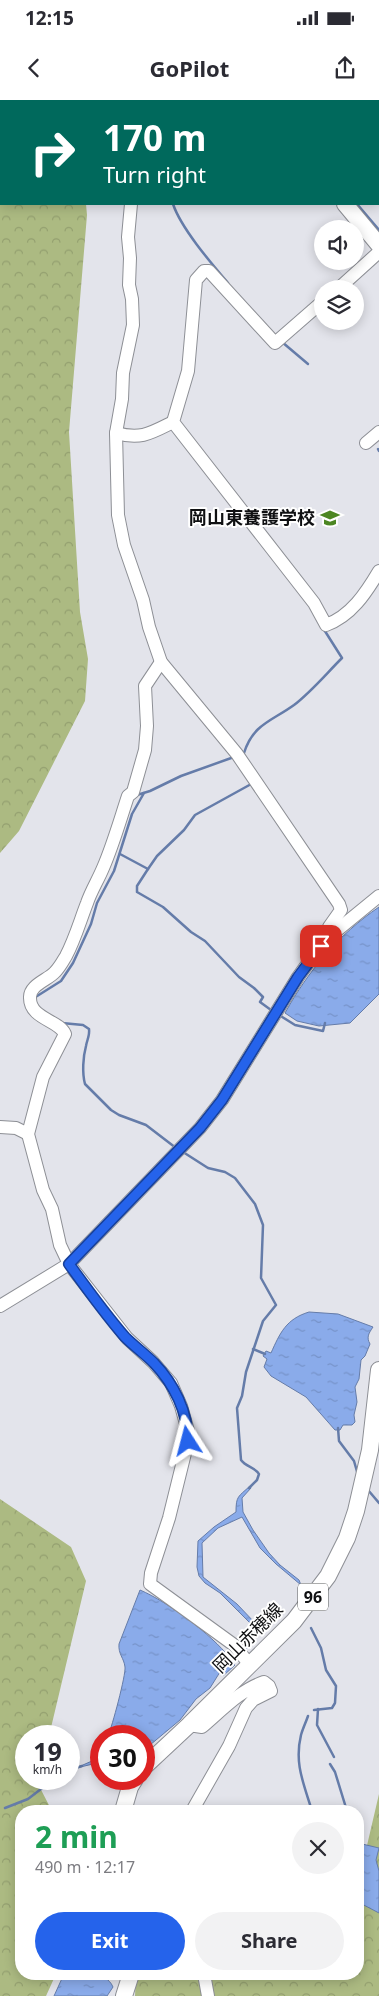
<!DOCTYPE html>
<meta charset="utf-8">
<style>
:root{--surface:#fff;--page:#f2f2f3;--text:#2b2b33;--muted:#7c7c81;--accent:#2563eb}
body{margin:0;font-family:"Noto Sans","Noto Sans JP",sans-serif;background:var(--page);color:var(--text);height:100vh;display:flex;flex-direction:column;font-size:19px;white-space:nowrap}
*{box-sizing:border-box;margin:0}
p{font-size:16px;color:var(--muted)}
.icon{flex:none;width:28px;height:28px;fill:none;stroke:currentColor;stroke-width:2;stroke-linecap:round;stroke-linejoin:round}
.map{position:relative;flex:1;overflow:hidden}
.panel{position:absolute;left:15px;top:1705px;width:349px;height:175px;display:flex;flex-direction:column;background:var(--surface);border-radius:20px;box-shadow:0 2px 12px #0003}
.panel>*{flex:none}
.banner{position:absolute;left:0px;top:0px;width:380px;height:105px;box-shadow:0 2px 12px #0003;background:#00695c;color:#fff;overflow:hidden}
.buttons{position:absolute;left:314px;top:120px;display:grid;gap:10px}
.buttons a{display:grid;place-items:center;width:50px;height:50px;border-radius:50%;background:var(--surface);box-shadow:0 2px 12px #0003;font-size:25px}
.speed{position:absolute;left:15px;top:1625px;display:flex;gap:10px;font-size:25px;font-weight:700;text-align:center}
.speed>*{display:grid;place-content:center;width:65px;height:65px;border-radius:50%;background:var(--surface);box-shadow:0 2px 12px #0003;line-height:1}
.speed small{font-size:12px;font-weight:400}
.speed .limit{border:8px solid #d22;background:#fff;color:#111}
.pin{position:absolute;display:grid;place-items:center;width:42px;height:42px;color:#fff;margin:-21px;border-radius:10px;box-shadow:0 2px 8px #0006}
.me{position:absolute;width:55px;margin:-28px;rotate:351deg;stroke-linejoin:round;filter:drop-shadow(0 0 4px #0008)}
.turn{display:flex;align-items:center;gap:18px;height:105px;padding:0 20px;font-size:22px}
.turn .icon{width:65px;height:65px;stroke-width:2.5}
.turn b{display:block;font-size:35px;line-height:42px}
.round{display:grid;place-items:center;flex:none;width:52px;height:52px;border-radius:26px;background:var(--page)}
.headline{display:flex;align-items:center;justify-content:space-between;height:85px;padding:0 20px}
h1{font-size:30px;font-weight:700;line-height:38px;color:#1e9e55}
.button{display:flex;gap:10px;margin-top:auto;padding:10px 20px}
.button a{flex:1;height:58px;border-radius:30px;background:var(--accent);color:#fff;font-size:20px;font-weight:700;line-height:58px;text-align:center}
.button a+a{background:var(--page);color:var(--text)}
.status{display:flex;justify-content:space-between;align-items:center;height:35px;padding:0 25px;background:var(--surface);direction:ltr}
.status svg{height:14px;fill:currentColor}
header{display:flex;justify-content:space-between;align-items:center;height:65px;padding:0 20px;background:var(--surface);font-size:22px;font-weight:700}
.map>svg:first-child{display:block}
.forest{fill:url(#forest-crowns)}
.water{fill:url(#water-ripples);stroke:#657ca9}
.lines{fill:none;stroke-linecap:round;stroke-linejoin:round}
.stream{stroke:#657ca9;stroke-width:2.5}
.minor-casing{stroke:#8d8f95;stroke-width:14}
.major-casing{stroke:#8d8f95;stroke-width:18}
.minor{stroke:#fff;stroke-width:12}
.major{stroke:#fff;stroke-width:16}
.route-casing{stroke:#184099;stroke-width:12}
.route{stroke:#2563eb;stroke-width:9}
.labels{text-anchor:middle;stroke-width:4;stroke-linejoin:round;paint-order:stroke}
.shield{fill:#fff;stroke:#575859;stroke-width:1}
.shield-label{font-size:16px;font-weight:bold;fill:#0f1012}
.poi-label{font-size:18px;font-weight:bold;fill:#0f1012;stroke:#fff;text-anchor:end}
.street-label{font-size:18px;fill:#0f1012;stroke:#fff}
</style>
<div class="status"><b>12:15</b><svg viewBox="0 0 49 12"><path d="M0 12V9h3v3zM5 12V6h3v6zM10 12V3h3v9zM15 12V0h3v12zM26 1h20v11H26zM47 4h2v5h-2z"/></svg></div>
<header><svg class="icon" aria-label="back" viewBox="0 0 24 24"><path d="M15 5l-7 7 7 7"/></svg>GoPilot<svg class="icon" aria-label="share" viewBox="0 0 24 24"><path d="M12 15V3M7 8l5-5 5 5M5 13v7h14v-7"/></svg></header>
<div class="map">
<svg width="379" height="1896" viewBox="0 0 379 1896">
<defs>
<pattern id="forest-crowns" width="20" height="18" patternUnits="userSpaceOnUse" patternTransform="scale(1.25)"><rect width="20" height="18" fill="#acba82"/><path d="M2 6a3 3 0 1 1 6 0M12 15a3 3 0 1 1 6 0" fill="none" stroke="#939f6f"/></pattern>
<pattern id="water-ripples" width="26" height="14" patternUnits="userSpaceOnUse" patternTransform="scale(1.25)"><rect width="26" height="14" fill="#8aabea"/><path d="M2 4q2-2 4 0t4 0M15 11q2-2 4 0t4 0" fill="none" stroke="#7692c8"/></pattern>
</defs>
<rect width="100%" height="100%" fill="#e3e4eb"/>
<g class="forest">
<polygon points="0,0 35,1 1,1 1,104 86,104 87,115 69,332 80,512 88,559 85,601 19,731 0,753"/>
<polygon points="0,1399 71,1447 86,1481 49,1636 26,1636 26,1679 39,1679 38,1684 52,1711 21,1711 21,1874 56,1874 46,1896 0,1896"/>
<polygon points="379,1694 379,1896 135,1896 136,1874 358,1874 358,1784"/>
</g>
<g class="water">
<path d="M379,807v87l-29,29 -31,3 -22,-5 -12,-8c24,-43 53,-78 94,-106z"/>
<path d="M309,1212l29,2 35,13c-4,6 -7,10 -3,17l-5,12 -4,4 -2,19 -4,8 2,15 -3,13 1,7 -3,3h-9l-3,5h-5l-29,-33 -35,-21 -7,-9 3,-8 -4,-3 3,-5 5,2c9,-20 15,-34 38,-41z"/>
<path d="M250,1386l1,2 -9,10 1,14 10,18 16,23 11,12 19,15 2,5 -25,-21 -16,-16 -18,-31 -24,11 -16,15 1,34 34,27 19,20 -2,14 -8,12 -1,-2c6,-6 9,-14 7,-23l-32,-32 -15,-10 -6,-7 -2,-9 1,-26 16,-14 22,-15c0,-16 2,-15 14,-26z"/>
<path d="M140,1490c28,12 71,44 90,68l-2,2 7,5 -12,11 -3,-4 -10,16 -14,11 -16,21 -36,30v-14h-36c4,-9 18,-61 17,-69 -1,-9 -7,-13 -6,-23z"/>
<polygon points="101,1648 101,1659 99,1663 101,1677 93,1664 76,1668 92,1661"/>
<polygon points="358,1743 379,1748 376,1760 379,1771 379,1813 358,1802"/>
<path d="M64,1874c15,-1 42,-4 49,13l-6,9h-53z"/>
</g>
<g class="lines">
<g class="stream">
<polyline points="137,0 138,1"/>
<polyline points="270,0 271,1"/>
<path d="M173,104c8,24 38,59 55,79"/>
<polyline points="357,104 379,130"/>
<polyline points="282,242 308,264"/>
<polyline points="378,349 379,351"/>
<path d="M241,654l3,-1c9,-29 28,-32 50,-48 17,-13 32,-31 48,-47l-19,-30"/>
<polyline points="137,695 150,691 181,676 234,657"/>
<polyline points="120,754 148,769 137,786 137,792 163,807 191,832 205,841 239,877 254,888 263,897 260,902 271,910"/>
<polyline points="148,769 157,756 184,730 195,715 253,683"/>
<polyline points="34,898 61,881 73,863 91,824 97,803 114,771 132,714 144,693"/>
<polyline points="279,915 295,925 323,931 325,923"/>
<path d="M62,923l21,2 6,4c1,6 -2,11 -3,17 -3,11 -4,27 -1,38l26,26 8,5 27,10 30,23"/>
<path d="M183,1052l25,16 17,4 10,6 20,26 8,21 -2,53 15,27 -13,16 -17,51 -4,24 -5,12 4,52c5,7 14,7 18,14l-2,6 -8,8"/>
<polyline points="253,1249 265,1254"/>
<polyline points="338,1328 339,1341 354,1361 358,1375"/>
<polyline points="368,1390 379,1403"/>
<polyline points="300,1485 303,1492"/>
<polyline points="311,1528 321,1548 326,1570 336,1586 335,1603 332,1608 314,1610"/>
<polyline points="318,1609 317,1625 334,1657"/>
<path d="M308,1616c-2,6 -5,12 -7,19 -7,29 3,49 11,76"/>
<polyline points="330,1664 335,1672 347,1711"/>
<polyline points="69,1670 82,1666"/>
<polyline points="5,1708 28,1699 54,1679"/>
</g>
<g class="minor-casing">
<g id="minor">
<polyline points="112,0 112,1"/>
<polyline points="307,0 308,1"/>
<polyline points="351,1 353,0"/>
<polyline points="131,104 128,137 130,158 129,185 132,199 133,225 123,273 122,299 116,333 118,415 124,445 143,500 149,527 161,562 237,654 339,804 341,810 329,827 332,835"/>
<polyline points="338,189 379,152"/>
<path d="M322,202l-47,41 -66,-72h-5l-8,9 -8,91 -15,51 141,181 12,22c25,-9 40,-32 53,-54"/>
<path d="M116,333c25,7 35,0 57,-11"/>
<polyline points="366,343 379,332"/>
<path d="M161,562l-16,24 2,40 -2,24 -12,42 -5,4c-8,24 -15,49 -25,72 -5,12 -12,23 -16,35 -7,18 -12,36 -21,53 -3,5 -6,11 -11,16 -7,8 -26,13 -25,26 0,21 29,22 35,36l-22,43 -15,57 15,56 9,19 8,36 9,19 58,74 26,24 18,21 10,23 7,25v10l-19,77 -18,55 -1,11 84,61 16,20"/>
<polyline points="0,1027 16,1028 28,1034"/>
<polyline points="0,1206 69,1164 200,1028 222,1000 298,877 313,856 330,836 379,796"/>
<path d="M189,1625l13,2c19,-16 38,-37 62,-45l5,4 2,5 -18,9 -7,8 -17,38 -37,65"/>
<polyline points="204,1874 208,1896"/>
</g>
</g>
<g class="major-casing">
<g id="major">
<polyline points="258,0 259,1"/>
<polyline points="345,104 379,145"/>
<polyline points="144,1667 189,1625 294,1521 328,1476 347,1438 356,1411 370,1350 379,1270"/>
<polyline points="123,1711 130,1687 135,1679"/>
<polyline points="124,1896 131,1874"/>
</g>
</g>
<use href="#minor" class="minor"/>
<use href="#major" class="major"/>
</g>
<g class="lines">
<g class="route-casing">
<path id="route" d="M188,1341c0,-29 -14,-57 -34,-78 -9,-9 -20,-17 -29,-26 -20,-23 -38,-48 -56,-73l131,-136 22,-28 76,-123 23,-31"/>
</g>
<use href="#route" class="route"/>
</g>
<defs>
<g id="school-bare" transform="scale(1.5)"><path d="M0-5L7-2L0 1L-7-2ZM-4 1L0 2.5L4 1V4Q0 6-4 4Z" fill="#4c8622" stroke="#fff" stroke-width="2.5" paint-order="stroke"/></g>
</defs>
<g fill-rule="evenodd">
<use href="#school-bare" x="330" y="418"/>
</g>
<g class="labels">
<rect class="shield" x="298" y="1483.5" width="30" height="27" rx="4"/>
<g class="shield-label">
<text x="313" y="1503">96</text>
</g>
<g class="poi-label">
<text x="315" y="424">岡山東養護学校</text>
</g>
<g class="street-label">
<text transform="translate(248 1538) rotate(-45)" y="6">岡山赤穂線</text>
</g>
</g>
</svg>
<div class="buttons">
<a><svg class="icon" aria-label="sound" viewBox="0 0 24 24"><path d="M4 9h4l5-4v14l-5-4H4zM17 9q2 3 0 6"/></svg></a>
<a><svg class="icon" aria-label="layers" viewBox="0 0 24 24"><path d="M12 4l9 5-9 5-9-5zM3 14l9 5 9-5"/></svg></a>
</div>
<div class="speed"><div>19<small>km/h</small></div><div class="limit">30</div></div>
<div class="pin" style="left:321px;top:846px;background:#d93025"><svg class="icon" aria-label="arrive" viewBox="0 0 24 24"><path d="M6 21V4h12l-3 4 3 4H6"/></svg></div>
<svg class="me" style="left:188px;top:1341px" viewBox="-20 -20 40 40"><path d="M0-17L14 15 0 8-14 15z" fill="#2563eb" stroke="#fff" stroke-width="4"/></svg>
<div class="banner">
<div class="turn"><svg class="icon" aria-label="right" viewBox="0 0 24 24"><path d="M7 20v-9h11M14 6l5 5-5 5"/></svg><div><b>170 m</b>Turn right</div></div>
</div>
<section class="panel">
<div class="headline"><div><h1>2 min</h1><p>490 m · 12:17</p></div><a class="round"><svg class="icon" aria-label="close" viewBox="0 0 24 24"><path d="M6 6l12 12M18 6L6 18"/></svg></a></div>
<div class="button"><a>Exit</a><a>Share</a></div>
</section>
</div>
